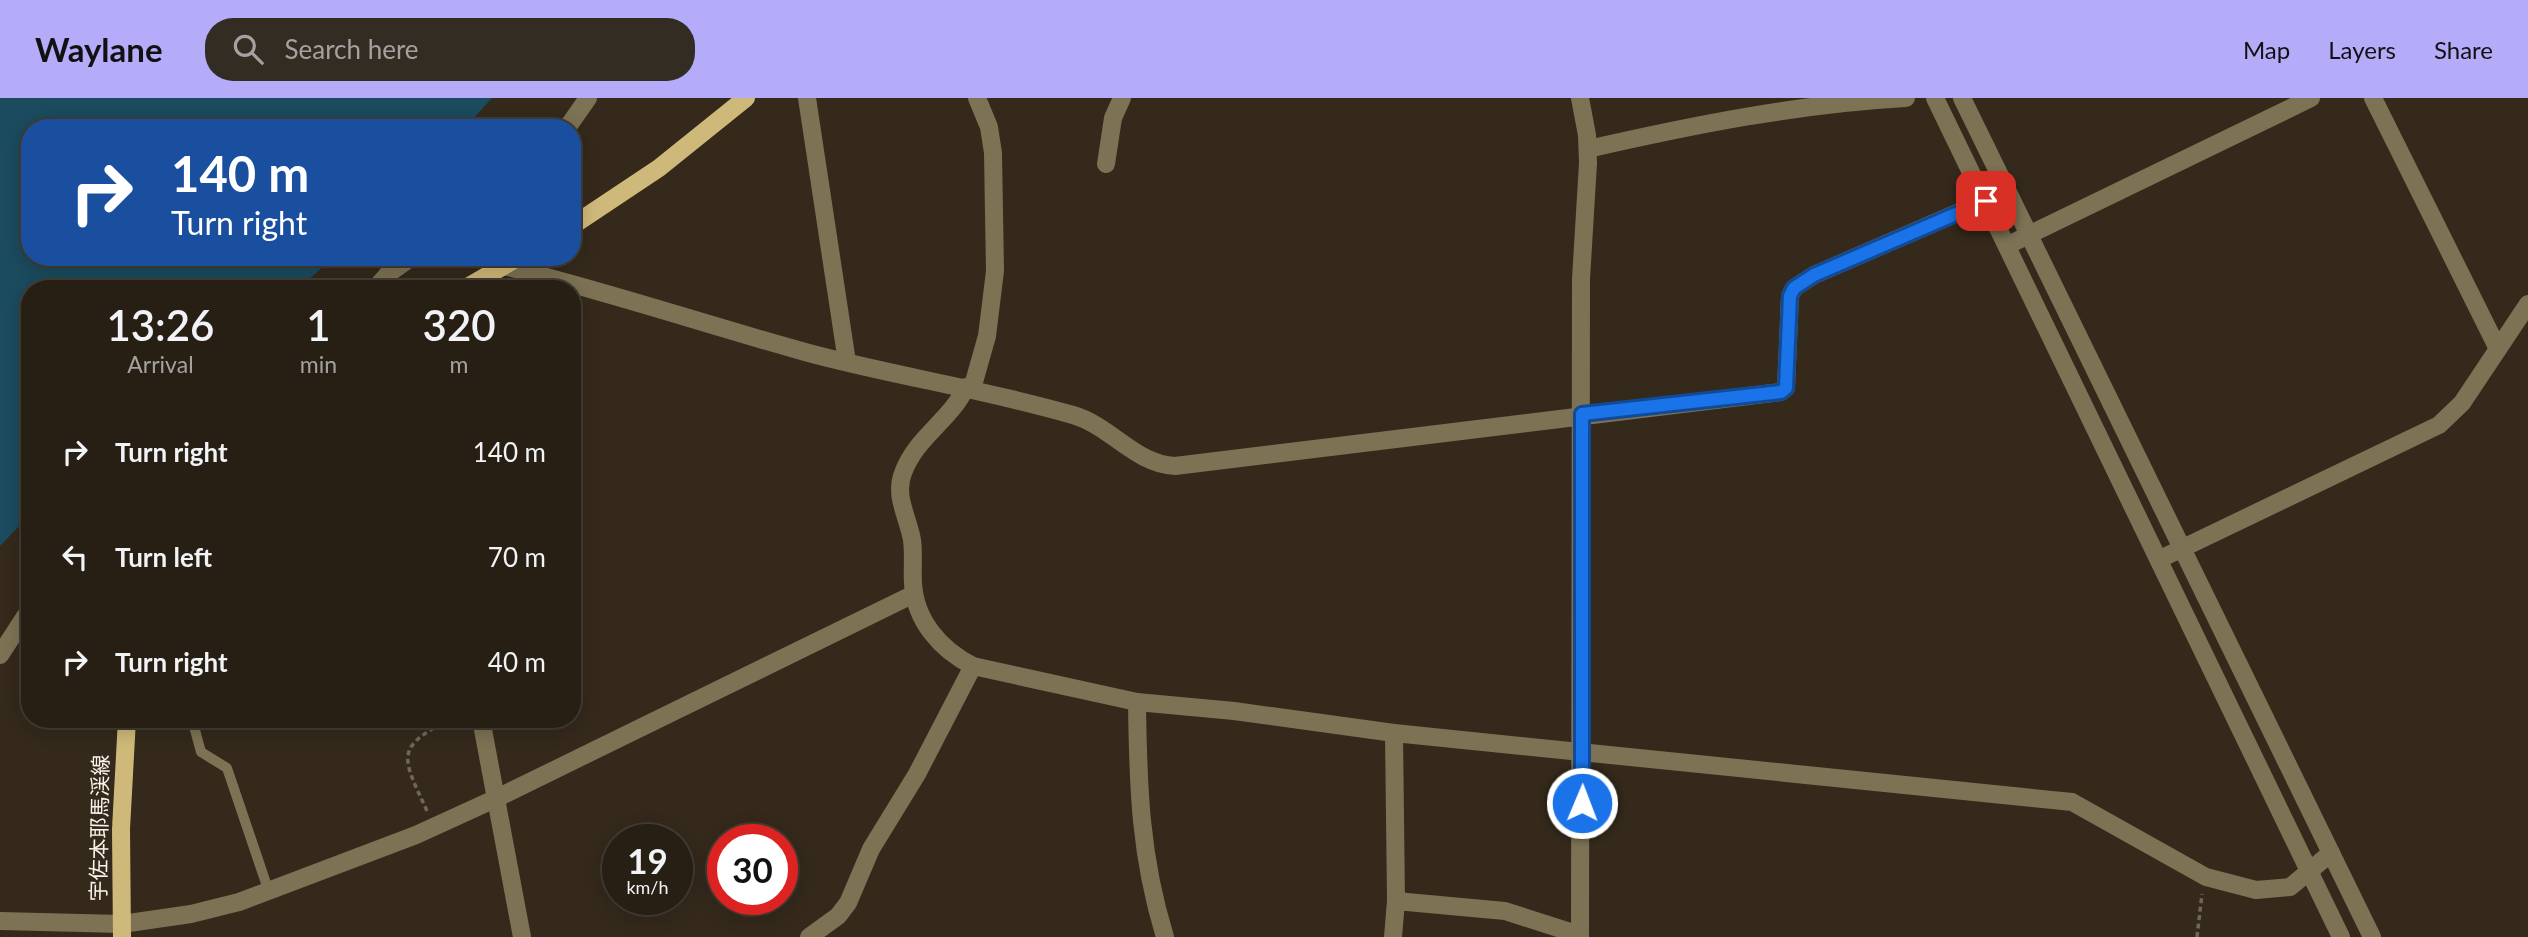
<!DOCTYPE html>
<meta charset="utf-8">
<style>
:root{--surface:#271f14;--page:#332c22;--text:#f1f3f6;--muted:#a4a2a0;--line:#433d34;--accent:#b4acf9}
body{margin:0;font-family:Lato,"Noto Sans JP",sans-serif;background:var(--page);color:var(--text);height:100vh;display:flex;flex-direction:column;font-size:26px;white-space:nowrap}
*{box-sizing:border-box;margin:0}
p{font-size:23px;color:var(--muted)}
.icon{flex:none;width:38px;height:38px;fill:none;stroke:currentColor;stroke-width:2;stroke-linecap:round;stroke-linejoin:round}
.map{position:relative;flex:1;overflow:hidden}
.panel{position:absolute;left:21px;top:182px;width:560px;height:448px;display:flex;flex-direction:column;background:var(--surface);border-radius:28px;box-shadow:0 4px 18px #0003,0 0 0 2px var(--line)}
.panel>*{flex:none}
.hud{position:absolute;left:21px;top:21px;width:560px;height:147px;border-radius:28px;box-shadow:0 4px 18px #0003,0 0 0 2px var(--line);background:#1a4fa0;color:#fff;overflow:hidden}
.speed{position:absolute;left:602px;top:726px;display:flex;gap:14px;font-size:35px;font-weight:700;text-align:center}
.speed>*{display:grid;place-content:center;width:91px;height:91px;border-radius:50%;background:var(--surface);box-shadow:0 4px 18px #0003,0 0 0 2px var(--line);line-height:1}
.speed small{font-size:18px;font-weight:400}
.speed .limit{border:10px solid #d22;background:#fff;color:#111}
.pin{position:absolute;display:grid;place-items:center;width:60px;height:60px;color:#fff;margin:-30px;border-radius:14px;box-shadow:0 4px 10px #0006}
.me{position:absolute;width:77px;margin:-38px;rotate:1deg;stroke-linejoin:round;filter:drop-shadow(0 0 5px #0008)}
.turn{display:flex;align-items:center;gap:24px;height:147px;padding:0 35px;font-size:32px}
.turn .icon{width:91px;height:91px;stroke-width:2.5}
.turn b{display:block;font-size:49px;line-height:60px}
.eta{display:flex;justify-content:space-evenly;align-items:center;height:119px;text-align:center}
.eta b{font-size:42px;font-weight:600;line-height:49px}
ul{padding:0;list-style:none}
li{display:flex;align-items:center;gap:21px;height:105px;padding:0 35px}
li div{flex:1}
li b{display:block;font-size:26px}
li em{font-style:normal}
header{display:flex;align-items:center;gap:42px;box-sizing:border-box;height:98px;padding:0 35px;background:var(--accent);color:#111}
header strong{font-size:33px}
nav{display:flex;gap:38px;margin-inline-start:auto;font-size:24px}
.search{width:490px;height:63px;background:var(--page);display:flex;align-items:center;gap:18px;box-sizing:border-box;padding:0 24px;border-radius:28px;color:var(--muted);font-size:26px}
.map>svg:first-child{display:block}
.water{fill:#1b4b5e}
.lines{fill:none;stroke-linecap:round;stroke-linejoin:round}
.path{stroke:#70665a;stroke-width:3.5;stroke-dasharray:5 3.5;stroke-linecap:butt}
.service{stroke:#7d7254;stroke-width:10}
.minor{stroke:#7d7254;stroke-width:18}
.tertiary{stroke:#7d7254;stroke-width:18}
.primary{stroke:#cfb97a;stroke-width:18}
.route-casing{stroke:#114b97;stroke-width:18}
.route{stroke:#1a73e8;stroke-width:12}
.labels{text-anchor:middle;stroke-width:7;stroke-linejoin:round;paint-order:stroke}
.street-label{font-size:21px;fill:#fbf3eb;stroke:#34291b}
</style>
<header>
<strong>Waylane</strong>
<div class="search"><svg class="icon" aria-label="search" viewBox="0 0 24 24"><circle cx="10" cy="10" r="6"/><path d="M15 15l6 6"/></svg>Search here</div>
<nav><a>Map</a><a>Layers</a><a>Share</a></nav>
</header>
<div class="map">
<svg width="2528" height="839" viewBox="0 0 2528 839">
<rect width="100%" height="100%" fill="#34291b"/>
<polygon class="water" points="0,0 492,0 465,30 30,30 30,159 334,159 298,191 30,191 30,417 0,448"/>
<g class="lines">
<g class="path">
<path d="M427,713c-24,-53 -35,-64 25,-92"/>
<polyline points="2197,839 2202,796"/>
</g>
<polyline class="service" points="192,621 201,654 227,670 268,791"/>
<g class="minor">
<polyline points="807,0 847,264"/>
<polyline points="2373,0 2498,251"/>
<polyline points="567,30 588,0"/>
<path d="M1588,51c105,-24 210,-45 318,-51"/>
<polyline points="1106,66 1113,20 1122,0"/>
<polyline points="2008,147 2311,0"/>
<path d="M504,168c102,25 200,58 301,86 88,24 179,37 268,63 38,11 62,49 102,51l606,-74 5,-4 4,-92 4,-8 20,-13 171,-74"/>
<polyline points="375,191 388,176 412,159"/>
<path d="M966,289c-15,33 -50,50 -63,86 -9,23 5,44 9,67 2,15 0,29 1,43 2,38 28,67 60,83l164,36 97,9 160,22 678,69 134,75 50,13 34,-3 41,-34"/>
<polyline points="972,291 987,238 995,173 993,55 989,29 977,0"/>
<polyline points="2160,461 2439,327 2462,305 2528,206"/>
<polyline points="0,557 30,511"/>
<path d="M1137,604c1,84 3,154 28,235"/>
<polyline points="481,621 522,839"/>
<polyline points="1396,803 1505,813 1580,837"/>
<polyline points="0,823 122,826 191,816 239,804 416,737 497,700 914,496"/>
<polyline points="809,839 838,818 848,805 871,751 917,676 973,568"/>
<polyline points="1393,839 1396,803 1394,635"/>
<polyline points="1580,839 1581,181 1588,65 1587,37 1580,0"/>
</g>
<g class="tertiary">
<polyline points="1935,0 2341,839"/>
<polyline points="1962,0 2372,839"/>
</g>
<g class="primary">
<polyline points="572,128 659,70 746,0"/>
<polyline points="464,191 519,159"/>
<polyline points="122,839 121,731 127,621"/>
</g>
</g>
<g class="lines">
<g class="route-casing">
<polyline id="route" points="1582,705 1582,316 1781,294 1786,290 1790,198 1794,190 1814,177 1986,103"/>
</g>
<use href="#route" class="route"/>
</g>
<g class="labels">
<g class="street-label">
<text transform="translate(100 730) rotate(-89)" y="7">宇佐本耶馬渓線</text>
</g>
</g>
</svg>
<div class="speed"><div>19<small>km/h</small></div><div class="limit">30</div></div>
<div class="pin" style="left:1986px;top:103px;background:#d93025"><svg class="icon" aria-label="arrive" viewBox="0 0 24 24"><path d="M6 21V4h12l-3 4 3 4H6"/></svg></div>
<svg class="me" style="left:1582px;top:705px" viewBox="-20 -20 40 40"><circle r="17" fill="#1a73e8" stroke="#fff" stroke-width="3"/><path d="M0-11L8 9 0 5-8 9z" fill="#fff"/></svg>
<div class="hud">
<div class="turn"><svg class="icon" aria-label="right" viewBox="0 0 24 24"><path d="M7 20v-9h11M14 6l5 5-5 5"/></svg><div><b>140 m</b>Turn right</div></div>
</div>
<section class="panel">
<div class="eta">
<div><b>13:26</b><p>Arrival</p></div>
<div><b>1</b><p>min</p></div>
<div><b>320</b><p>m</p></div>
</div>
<ul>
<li><svg class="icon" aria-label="right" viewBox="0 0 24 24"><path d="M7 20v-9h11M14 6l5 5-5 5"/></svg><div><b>Turn right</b></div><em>140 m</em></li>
<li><svg class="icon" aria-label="left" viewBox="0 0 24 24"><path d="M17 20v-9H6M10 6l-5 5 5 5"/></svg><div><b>Turn left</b></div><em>70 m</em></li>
<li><svg class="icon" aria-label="right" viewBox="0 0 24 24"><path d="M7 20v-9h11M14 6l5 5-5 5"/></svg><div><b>Turn right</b></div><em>40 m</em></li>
</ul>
</section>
</div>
